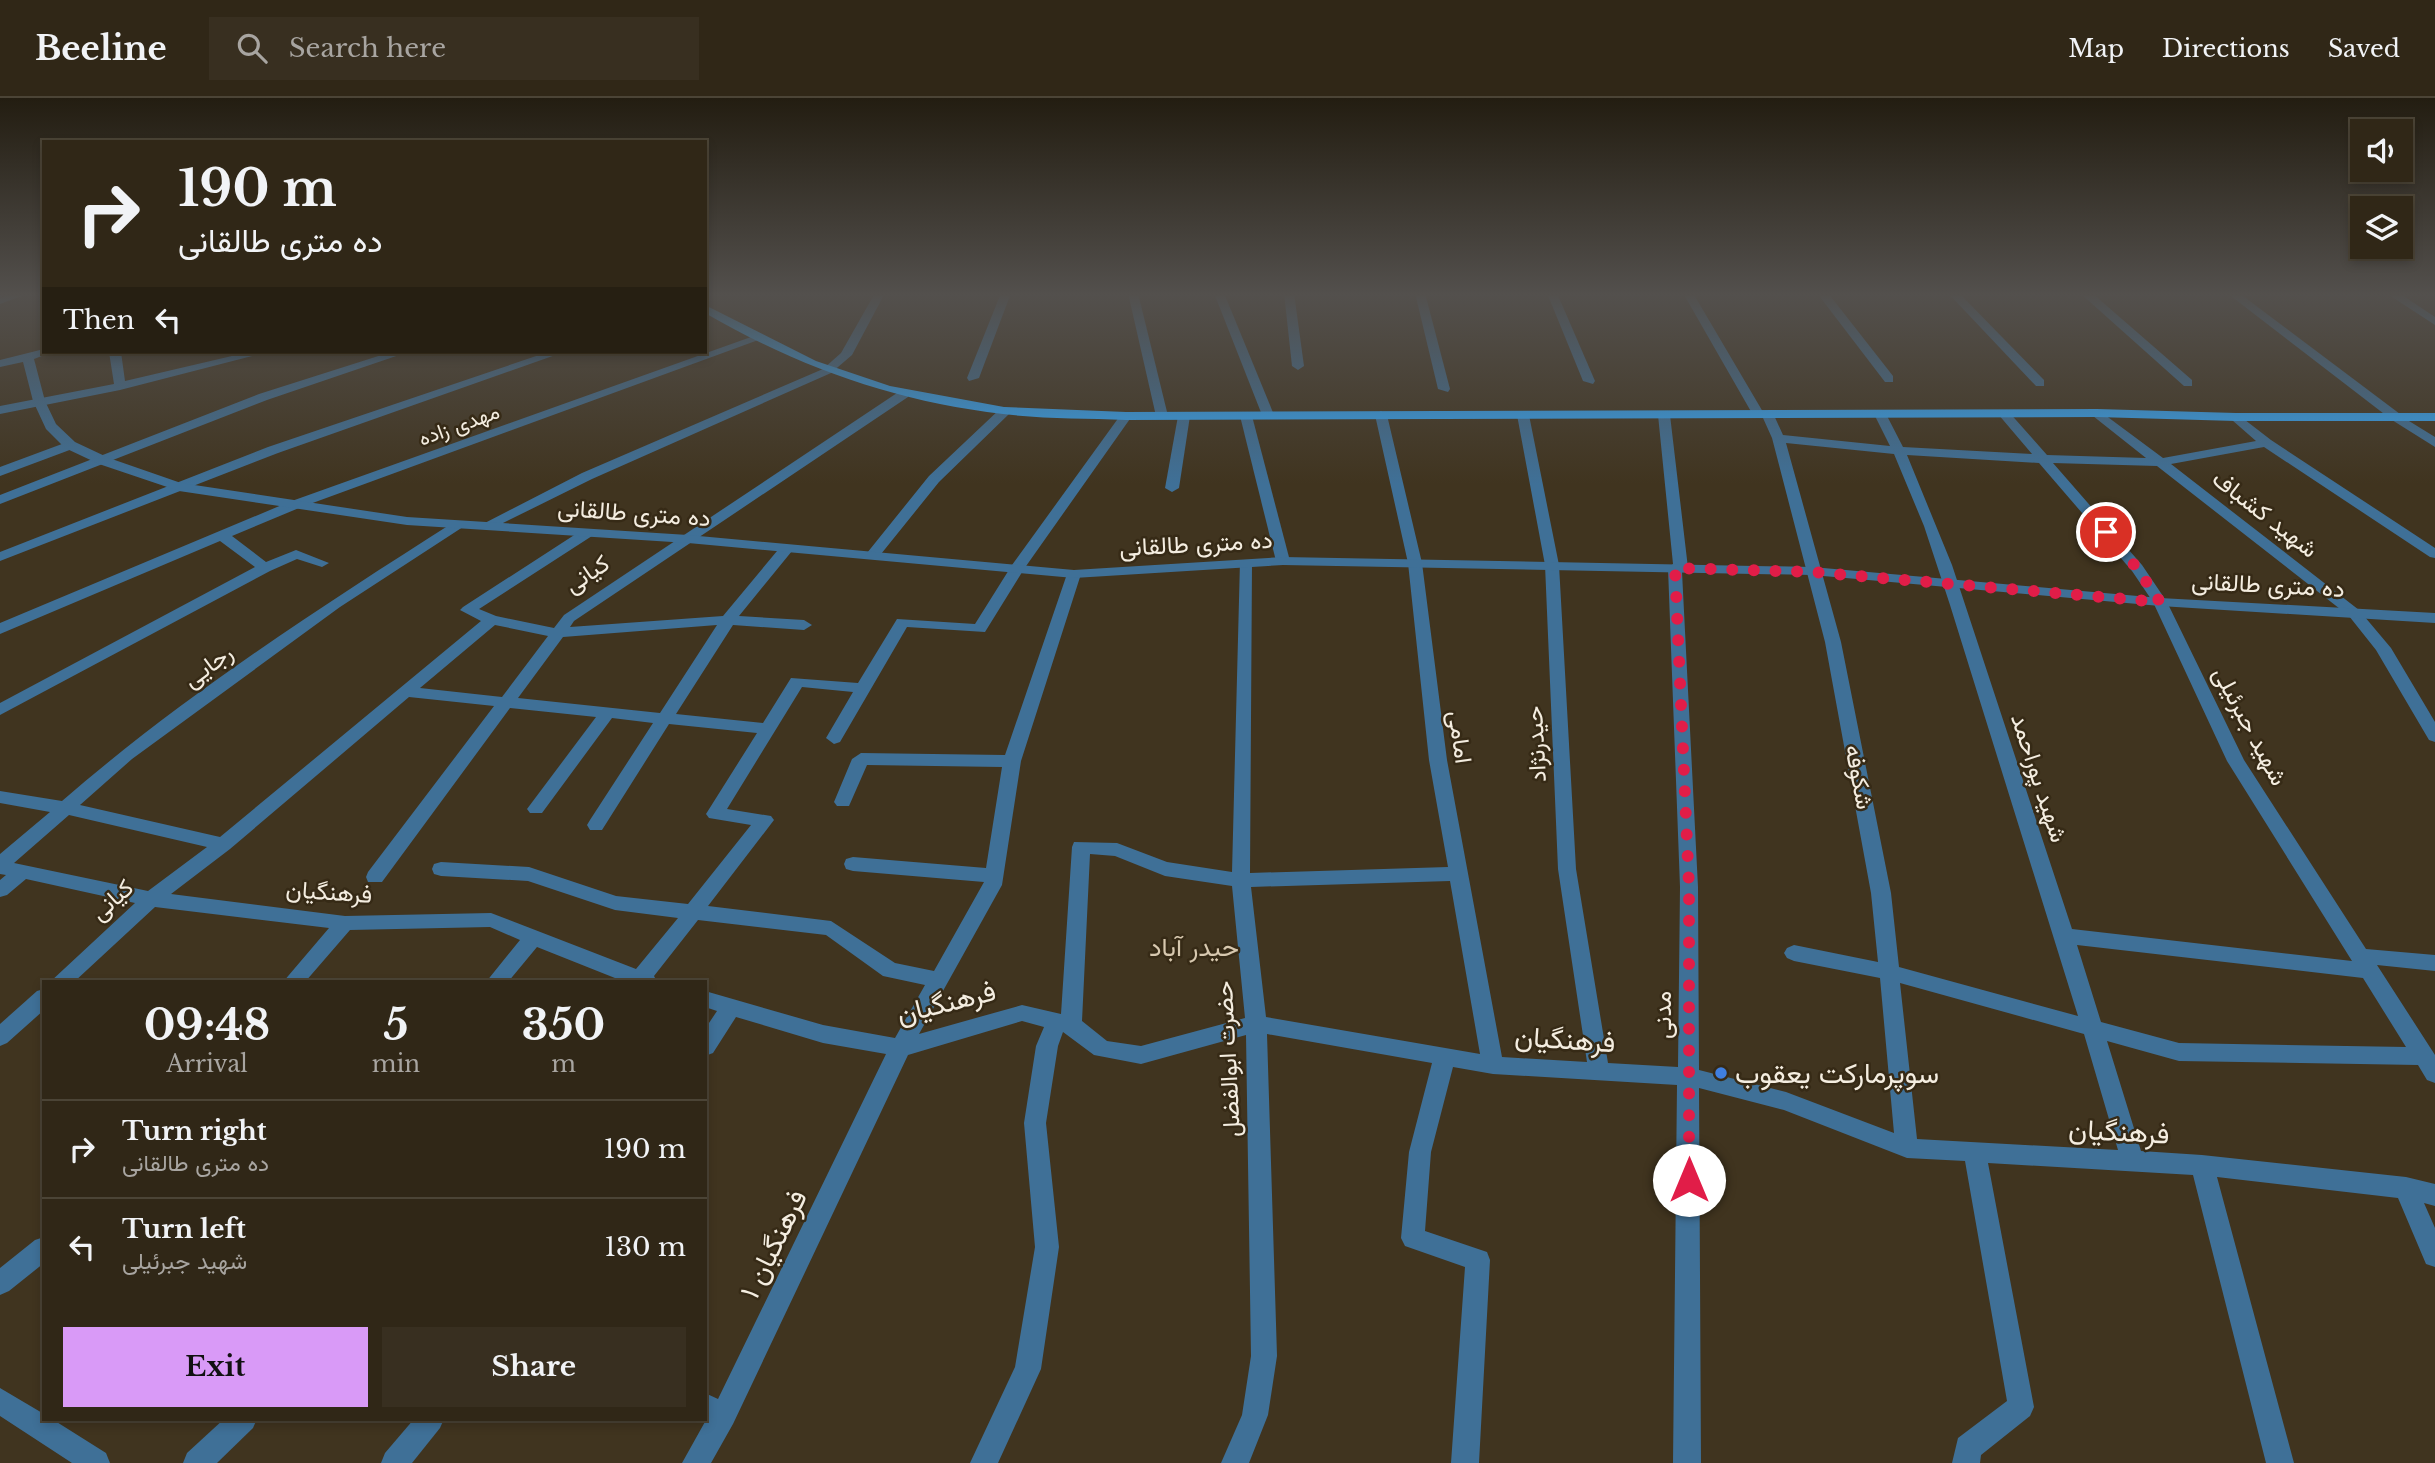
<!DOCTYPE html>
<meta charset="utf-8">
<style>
:root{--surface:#302717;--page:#382f20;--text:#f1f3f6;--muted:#a8a5a1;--line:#4b4436;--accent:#d99af7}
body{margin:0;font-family:"Libre Baskerville",Vazirmatn,serif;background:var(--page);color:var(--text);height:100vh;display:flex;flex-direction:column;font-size:26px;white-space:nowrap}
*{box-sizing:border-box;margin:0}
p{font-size:23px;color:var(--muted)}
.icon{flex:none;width:38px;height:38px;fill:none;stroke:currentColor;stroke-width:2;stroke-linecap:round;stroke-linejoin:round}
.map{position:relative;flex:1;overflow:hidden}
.sheet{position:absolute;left:42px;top:882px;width:665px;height:441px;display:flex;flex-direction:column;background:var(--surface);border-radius:0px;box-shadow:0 4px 10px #0003,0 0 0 2px var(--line)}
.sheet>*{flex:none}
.top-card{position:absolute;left:42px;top:42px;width:665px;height:214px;border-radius:0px;box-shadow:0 4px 10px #0003,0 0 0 2px var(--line);background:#302717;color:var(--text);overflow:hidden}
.buttons{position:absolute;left:2350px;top:21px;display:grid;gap:14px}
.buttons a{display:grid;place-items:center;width:63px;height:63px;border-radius:0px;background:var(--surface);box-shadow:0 4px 10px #0003,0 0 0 2px var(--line);font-size:35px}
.pin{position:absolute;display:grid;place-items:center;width:60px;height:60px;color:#fff;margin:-30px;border:4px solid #fff;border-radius:50%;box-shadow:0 2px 7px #0007}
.me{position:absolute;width:77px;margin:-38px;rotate:0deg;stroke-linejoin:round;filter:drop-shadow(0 0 5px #0008)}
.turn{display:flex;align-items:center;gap:24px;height:147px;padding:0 21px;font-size:32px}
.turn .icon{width:91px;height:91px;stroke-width:2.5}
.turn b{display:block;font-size:49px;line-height:60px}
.then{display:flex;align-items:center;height:66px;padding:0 21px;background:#0003;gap:14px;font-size:26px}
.eta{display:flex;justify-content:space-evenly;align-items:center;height:119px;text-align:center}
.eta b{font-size:42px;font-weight:700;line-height:49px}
.cta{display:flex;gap:14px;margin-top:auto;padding:14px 21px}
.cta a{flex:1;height:80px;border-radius:0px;background:var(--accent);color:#111;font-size:28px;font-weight:700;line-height:80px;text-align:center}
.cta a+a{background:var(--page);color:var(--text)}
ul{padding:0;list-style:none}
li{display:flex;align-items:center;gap:21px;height:98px;padding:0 21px;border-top:2px solid var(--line)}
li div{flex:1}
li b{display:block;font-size:26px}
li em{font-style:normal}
header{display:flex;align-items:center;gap:42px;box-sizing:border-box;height:98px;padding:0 35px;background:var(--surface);border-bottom:2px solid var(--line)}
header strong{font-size:33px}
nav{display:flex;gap:38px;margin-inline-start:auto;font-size:24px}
.search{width:490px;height:63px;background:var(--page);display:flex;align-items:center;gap:18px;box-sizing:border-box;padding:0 24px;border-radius:0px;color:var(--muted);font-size:26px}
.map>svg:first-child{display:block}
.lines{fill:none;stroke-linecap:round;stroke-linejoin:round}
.minor{fill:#3f7097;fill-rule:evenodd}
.tertiary{fill:#3f7097;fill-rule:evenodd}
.primary{fill:#34a6f8;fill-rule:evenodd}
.route{stroke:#e11d48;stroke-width:12;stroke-dasharray:0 21.6}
.shop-dot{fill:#3f7fe0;stroke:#362a16;stroke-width:2.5}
.labels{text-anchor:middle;stroke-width:5;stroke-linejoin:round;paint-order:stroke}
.far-street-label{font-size:21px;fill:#f4ede0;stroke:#362a16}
.street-label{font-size:24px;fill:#f4ede0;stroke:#362a16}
.neighbourhood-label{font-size:26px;fill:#d7c8af;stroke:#362a16}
.near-street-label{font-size:28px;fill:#f4ede0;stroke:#362a16}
.near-poi-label{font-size:28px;fill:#f4ede0;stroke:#362a16;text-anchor:start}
</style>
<header>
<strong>Beeline</strong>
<div class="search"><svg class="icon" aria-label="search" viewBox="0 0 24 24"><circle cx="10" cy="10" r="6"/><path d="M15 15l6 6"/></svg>Search here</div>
<nav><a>Map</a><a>Directions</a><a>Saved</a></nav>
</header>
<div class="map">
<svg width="2435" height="1365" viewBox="0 0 2435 1365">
<rect width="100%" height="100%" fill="#40341f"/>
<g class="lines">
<g class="minor">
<polygon points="14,195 30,195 0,206 0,200"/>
<polygon points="875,195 885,195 852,257 831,275 592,381 491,431 481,431 479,428 582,375 823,271 841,255"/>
<polygon points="1001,195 1011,195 979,280 969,283 967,280"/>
<polygon points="1128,195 1138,195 1168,318 1166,321 1158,321 1156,318"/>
<polygon points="1214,195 1224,195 1274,317 1272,320 1264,320 1262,317"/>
<polygon points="1284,195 1294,195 1304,268 1298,272 1292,268"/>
<polygon points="1415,195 1425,195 1450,291 1448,294 1438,291"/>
<polygon points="1547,195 1557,195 1595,283 1593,286 1583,283"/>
<path d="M1683,195h10l70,119 9,-1 11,24 107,11 -16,-32 6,-4 6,4 17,33 129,7 -34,-40 6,-4 4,1 39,44 99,3 -53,-42v-6l4,-1 66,49 93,-17 -24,-21v-6l4,-1 35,27 164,108v10l-5,-1 -166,-110 -93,17 188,146 32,38 44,74v20l-6,-2 -53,-90 -27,-34 -192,-150 -104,-3 89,102 25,37 77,158 122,189 69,6v16l-58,-6 58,90v28l-8,-3 -9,-15 -239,-4 -72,-20 34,110 61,4 204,22 29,7v22l-11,-3 11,25v39l-9,-3 -28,-66 -181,-21 77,286h-28l-73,-288 -205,-12 46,244 -4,9 -49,39 -1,8h-28l6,-25 49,-37 -42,-240 -58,-3 -123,-48 -85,-22 2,375h-28l4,-378 -184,-11 -40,-7 -22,85 -6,79 62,21 3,8 -11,203h-28l14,-196 -60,-21 -4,-8 8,-86 23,-89 -165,-29 10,322 -9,59 -19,48h-28l21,-48 9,-59 -5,-321 -105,29 -47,-9 -31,-23 -5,14 -12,77 13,124 -18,122 -43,94h-28l45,-96 20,-120 -11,-124 12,-77 8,-19 -22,-6 -114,34 -175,369 -22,39h-29l24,-43 -1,-27 13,6 168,-345 -63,-11 -87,-26 -23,36 -8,3v-27l12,-18 -12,-4v-16l118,34 72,13 30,-53 -42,-9 -57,-41 -128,-15 -44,56 3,6h-32l-88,-35 -29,35h-22l34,-42 -30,-13 -140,3 -45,52h-22l46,-54 -174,-21 -81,75h-24l85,-79 -109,-24 -19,16 -7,2v-17l6,-5 -6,-1v-20l50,-42 -50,-9v-12l62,10c121,-105 257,-193 392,-279l5,-1 7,4 -126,82 -208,152 -52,46 140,32 261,-216 -21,-11 3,-3 119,-77h10v6l-113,73 17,7 58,12 10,-13 336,-224h8v6l-334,224 -4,6 153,-11 59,-71h10v6l-53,65 65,4 8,5 -8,5 -71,-5 -57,89 87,9 28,-45 67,5 39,-64 78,5 37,-59 110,-152 4,-1 6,4 -108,153 -39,63 -78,-5 -67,115 -6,2 -8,-6 27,-46 -51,-5 -75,122 44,7 3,4 -66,86 123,15 64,42 39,8 50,-89 -131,-11 -7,-2 -2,-5 2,-5 7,-2 133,11 16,-101 -135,-2 -18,41h-12l-3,-4 18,-43 9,-6 144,2 62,-181 7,-4 5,1 2,3 -60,187 -19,124 -83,149 103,-29 39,9 11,-167 2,-5 43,1 50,19 65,10 8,-311h10l2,3 -2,309 198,-6 -19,-107 -21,-197 -33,-148 6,-4 6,4 35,148 25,197 55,297 85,5 -29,-193 -13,-304 -28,-150 6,-4 6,4 30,150 17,304 32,194 70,4 2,-180 -12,-319 5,-4 -15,-149 6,-4 6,4 18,153 -6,4 16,315 1,183 87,22 108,41 -14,-155 -86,-17 -7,-3 -3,-5 3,-5 7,-3 84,17 -7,-69 -46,-251 -53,-204 -9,-20h-8l-2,-3zM1786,345l108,11 30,72 26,79 128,411 -179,-49 -8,-74 -50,-251zM1907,357l132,8 93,108 21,31 74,159 125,200 -280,-32 -120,-364zM495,527l53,11 -46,61 -82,-9zM717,527l-57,88 -142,-15 45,-61zM409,599l85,9 -126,166 -2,5 2,5h14l128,-174 86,9 -69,92 3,4h12l70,-95 41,5 -63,97 -3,5 3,5h12l67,-106 88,9 -51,81 3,4 42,7 -63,79 -72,-8 -87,-29 -88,-5 -7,2 -2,5 2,5 7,2 87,5 87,29 63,8 -42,51 -145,-56 -146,3 -174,-22 59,-45zM69,717l138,32 -59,44 -134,-28zM1090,756l25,2 50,20 67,10 13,132 -104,28 -34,-5 -25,-20zM1450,783l30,173 -214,-37 -15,-130zM2077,847l286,33 43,69 -227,-4 -78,-21zM1900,885l184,51 34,116 -201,-11z"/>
<polygon points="1817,195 1828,195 1893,278 1893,284 1885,284"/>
<polygon points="1948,195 1959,195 2044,282 2044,288 2036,288"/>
<polygon points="2080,195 2092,195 2192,282 2192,288 2184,288"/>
<polygon points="2227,195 2239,195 2400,316 2400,322 2392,322"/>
<polygon points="2386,195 2399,195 2435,219 2435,227"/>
<polygon points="751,239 761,241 299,410 232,438 266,464 296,452 329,465 322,469 297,461 270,473 0,617 0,605 255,469 220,443 0,536 0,525 289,404"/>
<polygon points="109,254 121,254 125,283 249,254 268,254 120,292 0,316 0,308 114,286"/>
<polygon points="391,254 408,254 267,302 0,406 0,397 259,296"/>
<polygon points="548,254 564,254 278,355 0,463 0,454 268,349"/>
<polygon points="1005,309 1009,310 1009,316 939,384 877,461 867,461 865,458 867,455 929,378 1001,310"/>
<polygon points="1184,314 1190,318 1179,390 1172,394 1165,390 1178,318"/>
<polygon points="1246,314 1252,318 1290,463 1288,466 1278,466 1276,463 1240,318"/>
<polygon points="70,343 76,347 75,350 0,378 0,369"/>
<polygon points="44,891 44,912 7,945 0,948 0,926 37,893"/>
<polygon points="44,1139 44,1165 9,1193 0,1197 0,1170 35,1142"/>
<polygon points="0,1290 44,1316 44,1321 52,1321 106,1355 110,1365 72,1365 0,1318"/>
<polygon points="224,1321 257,1321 253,1330 217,1365 183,1365 187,1355"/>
<polygon points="414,1321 444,1321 440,1330 412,1365 381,1365 385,1355"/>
</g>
<g class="tertiary">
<polygon points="44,251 44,254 52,254 34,261 45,303 56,326 75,344 109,360 181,385 407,419 688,437 1074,472 1283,459 1812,469 2160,500 2435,515 2435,525 2160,508 1812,477 1283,467 1074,480 688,445 407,427 179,393 99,366 65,350 46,331 33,303 23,264 0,269 0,262"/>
<polygon points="2396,315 2435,339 2435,349 2392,322 2392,316"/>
</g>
<g class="primary">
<polygon points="0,195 11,195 0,199"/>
<path d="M705,207l111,56 74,25 114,21 122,5 971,-3 139,4h199v8h-199l-139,-4 -971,3c-41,-2 -83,-1 -123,-6 -107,-12 -205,-47 -298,-101z"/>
</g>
</g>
<linearGradient id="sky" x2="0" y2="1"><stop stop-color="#231d11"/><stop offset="0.51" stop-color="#53504d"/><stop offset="1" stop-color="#53504d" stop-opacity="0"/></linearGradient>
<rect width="2435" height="386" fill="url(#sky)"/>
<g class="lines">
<polyline class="route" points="1689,1082 1689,789 1675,470 1812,474 2160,504 2137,470 2106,434"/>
</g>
<circle class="shop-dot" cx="1721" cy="975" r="7"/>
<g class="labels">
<g class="far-street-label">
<text transform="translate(459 327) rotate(-20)" y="7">مهدی زاده</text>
</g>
<g class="street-label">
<text transform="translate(634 415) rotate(4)" y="8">ده متری طالقانی</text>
<text transform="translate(2265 416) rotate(38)" y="8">شهید کشباف</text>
<text transform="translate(1196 446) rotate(-3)" y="8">ده متری طالقانی</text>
<text transform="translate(587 476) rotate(-34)" y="8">کیانی</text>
<text transform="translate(2268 487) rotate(3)" y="8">ده متری طالقانی</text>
<text transform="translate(208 568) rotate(-36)" y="8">رجایی</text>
<text transform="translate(2250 628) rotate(62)" y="8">شهید جبرئیلی</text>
<text transform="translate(1460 639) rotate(82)" y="8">امامی</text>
<text transform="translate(1536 646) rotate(-93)" y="8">حیدرنژاد</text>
<text transform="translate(1859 679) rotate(79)" y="8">شکوفه</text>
<text transform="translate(2039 680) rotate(72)" y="8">شهید پوراحمد</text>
<text transform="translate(329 794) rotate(4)" y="8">فرهنگیان</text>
<text transform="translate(112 802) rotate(-42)" y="8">کیانی</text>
<text transform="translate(1663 917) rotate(-90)" y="8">مدنی</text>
<text transform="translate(1228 961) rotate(-93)" y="8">حضرت ابوالفضل</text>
</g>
<g class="neighbourhood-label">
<text x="1194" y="858">حیدر آباد</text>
</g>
<g class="near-street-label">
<text transform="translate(946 904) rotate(-14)" y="10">فرهنگیان</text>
<text transform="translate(1565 941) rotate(4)" y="10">فرهنگیان</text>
<text transform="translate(2119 1033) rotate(3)" y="10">فرهنگیان</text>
<text transform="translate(773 1146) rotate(-64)" y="10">فرهنگیان ۱</text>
</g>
<g class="near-poi-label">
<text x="1735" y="985">سوپرمارکت یعقوب</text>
</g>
</g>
</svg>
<div class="buttons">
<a><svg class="icon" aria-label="sound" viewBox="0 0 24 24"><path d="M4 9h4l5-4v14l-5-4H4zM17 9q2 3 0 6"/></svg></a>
<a><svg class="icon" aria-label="layers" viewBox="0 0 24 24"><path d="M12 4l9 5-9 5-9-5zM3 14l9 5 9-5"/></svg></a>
</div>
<div class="pin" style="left:2106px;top:434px;background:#d93025"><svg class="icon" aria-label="arrive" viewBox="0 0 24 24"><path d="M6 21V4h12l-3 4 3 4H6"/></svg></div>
<svg class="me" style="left:1689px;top:1082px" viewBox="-20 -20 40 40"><circle r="19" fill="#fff"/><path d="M0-13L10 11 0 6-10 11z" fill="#e11d48"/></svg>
<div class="top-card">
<div class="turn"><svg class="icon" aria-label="right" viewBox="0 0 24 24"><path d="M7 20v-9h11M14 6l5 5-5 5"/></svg><div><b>190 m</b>ده متری طالقانی</div></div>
<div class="then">Then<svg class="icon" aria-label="left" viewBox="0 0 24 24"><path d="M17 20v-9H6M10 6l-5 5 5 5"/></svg></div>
</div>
<section class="sheet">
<div class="eta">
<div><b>09:48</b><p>Arrival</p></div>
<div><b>5</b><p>min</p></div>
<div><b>350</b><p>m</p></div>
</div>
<ul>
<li><svg class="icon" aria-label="right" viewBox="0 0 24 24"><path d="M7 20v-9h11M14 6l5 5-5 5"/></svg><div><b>Turn right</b><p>ده متری طالقانی</p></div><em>190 m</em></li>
<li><svg class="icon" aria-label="left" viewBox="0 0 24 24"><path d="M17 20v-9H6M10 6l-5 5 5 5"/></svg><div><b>Turn left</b><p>شهید جبرئیلی</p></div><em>130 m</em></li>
</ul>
<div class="cta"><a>Exit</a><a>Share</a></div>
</section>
</div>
